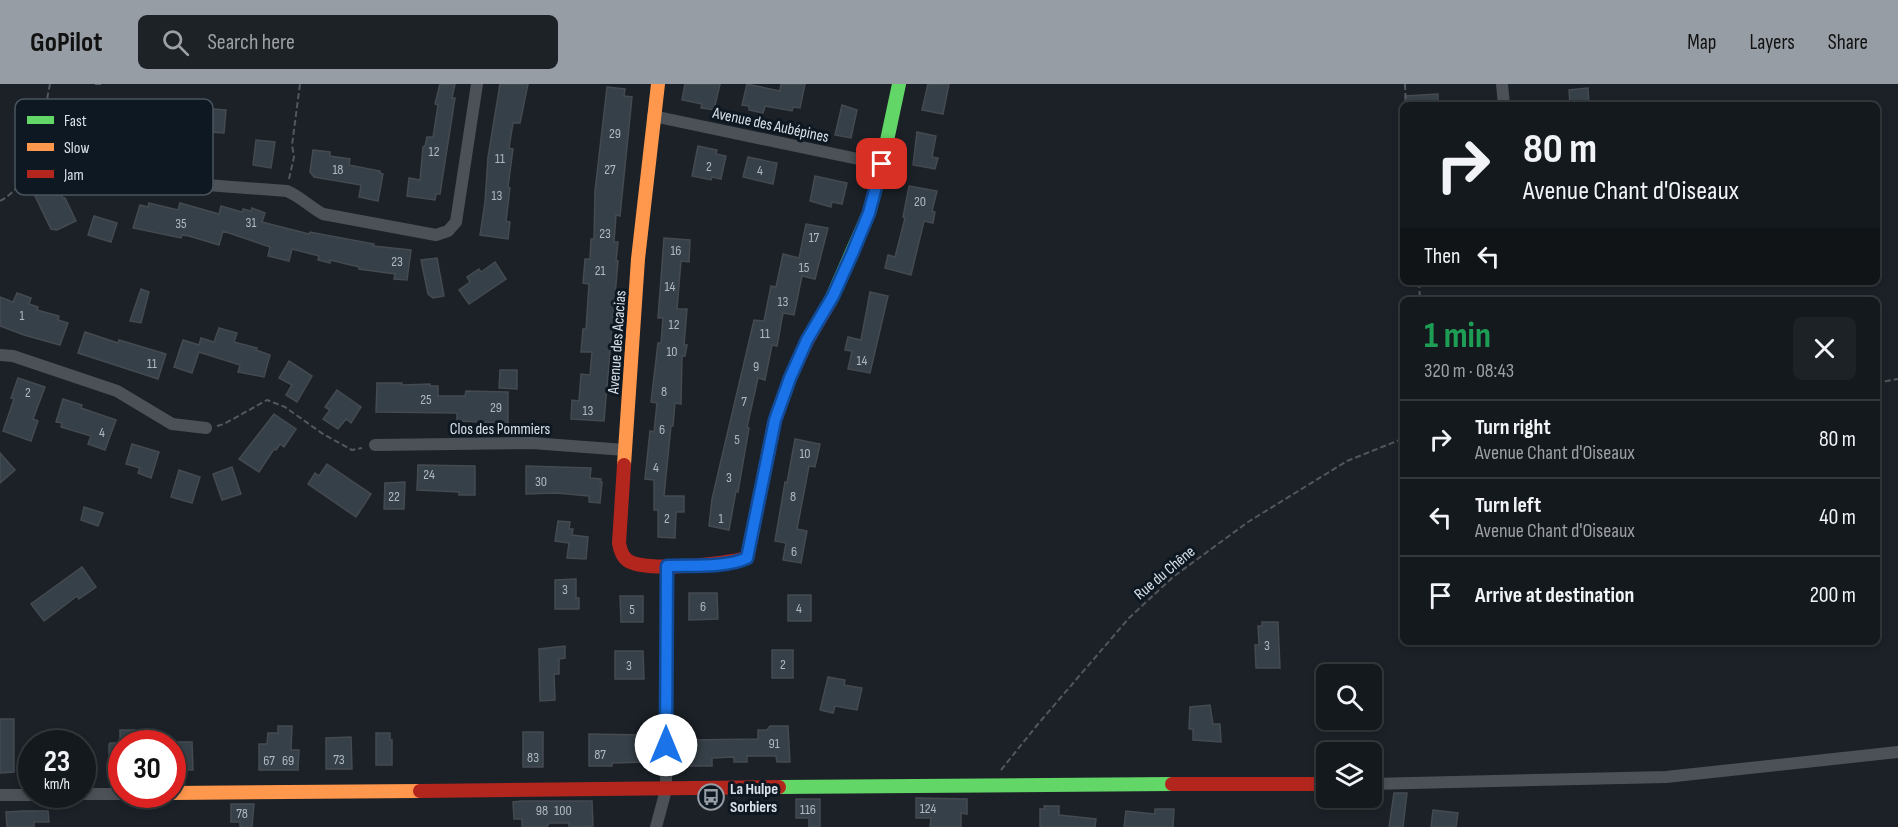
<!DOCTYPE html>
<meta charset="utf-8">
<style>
:root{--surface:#14191d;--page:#1d2226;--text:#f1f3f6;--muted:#9da0a4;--line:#33383b;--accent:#969da4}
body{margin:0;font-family:"Sofia Sans Condensed",sans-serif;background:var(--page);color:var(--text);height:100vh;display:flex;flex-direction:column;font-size:22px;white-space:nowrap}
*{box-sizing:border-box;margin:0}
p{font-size:20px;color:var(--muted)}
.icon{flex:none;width:33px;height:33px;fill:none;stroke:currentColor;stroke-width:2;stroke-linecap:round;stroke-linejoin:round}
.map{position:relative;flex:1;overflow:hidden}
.details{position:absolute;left:1400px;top:213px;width:480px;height:348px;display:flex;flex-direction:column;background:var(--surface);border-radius:9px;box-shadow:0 3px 9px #0003,0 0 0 2px var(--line)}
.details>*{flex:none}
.top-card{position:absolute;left:1400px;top:18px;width:480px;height:183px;border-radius:9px;box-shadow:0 3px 9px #0003,0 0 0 2px var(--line);background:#14191d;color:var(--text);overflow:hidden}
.controls{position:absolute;left:1316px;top:580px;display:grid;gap:12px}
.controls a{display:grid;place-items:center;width:66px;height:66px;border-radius:9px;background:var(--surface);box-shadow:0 3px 9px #0003,0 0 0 2px var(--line);font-size:30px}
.speed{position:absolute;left:18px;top:646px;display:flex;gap:12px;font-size:30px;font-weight:700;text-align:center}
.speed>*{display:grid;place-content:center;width:78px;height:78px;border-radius:50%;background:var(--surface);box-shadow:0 3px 9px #0003,0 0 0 2px var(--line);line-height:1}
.speed small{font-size:15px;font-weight:400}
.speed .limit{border:9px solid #d22;background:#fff;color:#111}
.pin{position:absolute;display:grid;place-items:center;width:51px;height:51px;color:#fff;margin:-26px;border-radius:12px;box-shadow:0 3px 9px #0006}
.me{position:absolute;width:66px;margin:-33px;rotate:0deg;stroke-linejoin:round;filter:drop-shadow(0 0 4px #0008)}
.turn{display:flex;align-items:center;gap:21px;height:126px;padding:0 24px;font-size:27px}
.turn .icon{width:78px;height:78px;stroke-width:2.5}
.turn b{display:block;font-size:42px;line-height:51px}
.then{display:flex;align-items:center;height:57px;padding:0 24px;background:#0003;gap:12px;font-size:22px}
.round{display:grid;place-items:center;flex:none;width:63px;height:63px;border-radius:9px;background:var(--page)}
.headline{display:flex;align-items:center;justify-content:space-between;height:102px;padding:0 24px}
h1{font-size:36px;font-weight:700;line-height:45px;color:#1e9e55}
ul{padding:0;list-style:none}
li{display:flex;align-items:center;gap:18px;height:78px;padding:0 24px;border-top:2px solid var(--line)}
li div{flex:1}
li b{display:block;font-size:22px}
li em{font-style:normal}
header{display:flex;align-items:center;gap:36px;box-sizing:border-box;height:84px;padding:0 30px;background:var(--accent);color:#111}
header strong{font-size:28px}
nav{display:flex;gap:33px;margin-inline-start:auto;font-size:21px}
.search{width:420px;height:54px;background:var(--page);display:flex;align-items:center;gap:15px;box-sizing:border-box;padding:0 21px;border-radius:9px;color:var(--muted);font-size:22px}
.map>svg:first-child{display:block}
.building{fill:#364048;stroke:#454a50;stroke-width:1.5}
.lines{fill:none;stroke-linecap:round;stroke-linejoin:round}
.path{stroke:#52575d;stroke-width:2;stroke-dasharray:6 3;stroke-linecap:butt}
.street{stroke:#4c5157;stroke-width:12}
.fast{stroke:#63d668;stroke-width:14}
.slow{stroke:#ff974d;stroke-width:14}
.jam{stroke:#b3261e;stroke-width:14}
.route-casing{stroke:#114b97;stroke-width:15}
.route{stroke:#1a73e8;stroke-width:10}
.labels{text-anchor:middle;stroke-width:6;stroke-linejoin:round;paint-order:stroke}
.number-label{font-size:14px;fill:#b0b8c0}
.street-label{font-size:16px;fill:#d9e0e8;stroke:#0d1822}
.poi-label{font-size:16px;font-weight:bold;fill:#d9e0e8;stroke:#0d1822;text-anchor:start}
.key{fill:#0d1822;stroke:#4a545d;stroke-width:1.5}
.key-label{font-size:16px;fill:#d9e0e8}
</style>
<header>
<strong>GoPilot</strong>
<div class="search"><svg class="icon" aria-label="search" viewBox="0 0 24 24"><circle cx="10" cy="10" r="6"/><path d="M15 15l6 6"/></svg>Search here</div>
<nav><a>Map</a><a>Layers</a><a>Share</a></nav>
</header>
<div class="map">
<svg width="1898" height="743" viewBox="0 0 1898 743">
<rect width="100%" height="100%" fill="#1b2127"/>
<g class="building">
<polygon points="440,0 455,0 452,14 455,14 440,110 436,110 435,116 407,112 409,94 420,96 423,63 425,62 427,53 433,53 438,21 435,20"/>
<polygon points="500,0 528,0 520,39 513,39 509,64 513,65 508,103 510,104 506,137 510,138 508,155 480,151 485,118 488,73"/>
<polygon points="685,0 720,0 714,26 701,24 702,20 682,16"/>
<polygon points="747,0 780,7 781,0 805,0 800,24 793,23 792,27 765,22 763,29 749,26 749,22 742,21"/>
<polygon points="928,0 949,0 943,30 922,26"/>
<polygon points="607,3 625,5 624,12 632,13 620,132 616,131 614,158 618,158 616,177 618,177 604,337 571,335 572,316 579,317 581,290 590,291 592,268 581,268 583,245 586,245 589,200 583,199 585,175 590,175 591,155 594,155 595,107"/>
<polygon points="1588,4 1589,21 1570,21 1569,6"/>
<polygon points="1438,10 1438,21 1405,21 1405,12"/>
<polygon points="842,21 857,26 851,54 835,51"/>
<polygon points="213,25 226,26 224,49 211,48"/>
<polygon points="917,48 936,52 932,73 938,74 935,85 913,81"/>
<polygon points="256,56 275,58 271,84 253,81"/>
<polygon points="698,62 717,66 716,70 726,72 721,95 712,93 711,96 692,92"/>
<polygon points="313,66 330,68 330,72 350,75 349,81 380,87 380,89 383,90 378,117 359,113 361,101 314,93 310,88"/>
<polygon points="748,73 777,79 773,100 743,93"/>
<polygon points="815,92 847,99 842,120 832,118 831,123 810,117"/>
<polygon points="909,102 937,107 932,127 935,128 933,139 924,137 911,191 885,184 888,171 895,173 905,134 903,133"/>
<polygon points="48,104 48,106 59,105 63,114 65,114 76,137 57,146 51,145 34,110"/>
<polygon points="149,119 178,126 180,119 219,130 221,122 242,128 243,125 251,127 252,124 265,129 262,138 309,150 310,148 374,160 373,162 411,166 407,196 394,195 395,190 359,185 359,183 330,176 330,179 318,176 319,172 292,165 289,177 268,172 270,163 223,147 219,161 189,152 182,151 181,154 133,144 140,121 148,123"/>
<polygon points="94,132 117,139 111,158 88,151"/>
<polygon points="806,140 828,144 815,195 802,192 794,231 783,229 777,262 772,261 765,296 758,294 747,343 749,344 738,408 736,407 729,446 709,442 712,415 754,236 764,237 771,202 776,203 783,170 799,174"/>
<polygon points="664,154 690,156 689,178 681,177 677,225 687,225 684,261 687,261 685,272 682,272 681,320 675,319 673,342 671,342 664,412 684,412 684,428 676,428 675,454 658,453 658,426 654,426 654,396 645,395 650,347 654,348 657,319 651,318 658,259 661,259 663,234 658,234"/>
<polygon points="437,174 444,212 433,214 428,210 421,176"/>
<polygon points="495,178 506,195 469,220 459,206 470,198 467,193 479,185 481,188"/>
<polygon points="141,205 149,208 141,239 130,237"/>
<polygon points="870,208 888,212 870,289 848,285 852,267 845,266 848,253 861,256"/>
<polygon points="17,209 31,214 29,220 38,223 37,226 59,232 58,236 68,239 60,261 24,251 0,242 0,213 13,218"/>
<polygon points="219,244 237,249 234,258 257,264 256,266 270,271 264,293 238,288 240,281 199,268 192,289 174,283 183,256 199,261 201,254 214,258"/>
<polygon points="85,248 118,259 119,256 166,270 158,295 78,269"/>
<polygon points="289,277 312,292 297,318 286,311 292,301 279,294"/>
<polygon points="500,286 517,286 517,305 499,304"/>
<polygon points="18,294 45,303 33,335 38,337 31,357 3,347 14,315 11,314"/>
<polygon points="377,299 402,299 402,301 430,300 430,302 438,302 438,312 465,312 466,307 508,308 508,339 457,337 457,329 376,328"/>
<polygon points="337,306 361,323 351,339 346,335 338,345 323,335 330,326 325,323"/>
<polygon points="63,315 82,321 81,324 116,336 105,366 88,360 91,352 61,343 62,339 56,338"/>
<polygon points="274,330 296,345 284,363 280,360 276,366 274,365 259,388 239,375"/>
<polygon points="795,355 820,360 815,383 809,382 797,445 807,447 801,479 783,476 786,459 775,457 785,398 787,399"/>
<polygon points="132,360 159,368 151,394 138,389 140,384 126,380"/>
<polygon points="0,369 15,386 0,399"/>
<polygon points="327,380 371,410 356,433 308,400 315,389 319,392"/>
<polygon points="418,381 475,382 475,411 459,411 459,408 417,406"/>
<polygon points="526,382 591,384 590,394 601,395 600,398 602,398 600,419 589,418 589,412 556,409 526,410"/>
<polygon points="232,383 241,410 222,416 213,390"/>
<polygon points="179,386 200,393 192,419 171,413"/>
<polygon points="405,398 404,425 384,425 385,399"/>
<polygon points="84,423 103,429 98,442 81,436"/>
<polygon points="558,437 570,438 569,445 573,445 572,451 588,453 586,475 567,474 569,459 555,457"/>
<polygon points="82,483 96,503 79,515 77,512 44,537 31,520"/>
<polygon points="576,495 576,514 579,514 579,525 555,525 555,496"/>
<polygon points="689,509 717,509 718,535 689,536"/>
<rect x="788" y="511" width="23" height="26"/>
<polygon points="620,512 643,512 643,538 621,538"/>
<polygon points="1262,538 1278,538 1280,584 1256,584 1255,561 1259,561 1258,542 1262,542"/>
<polygon points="565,562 565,574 559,575 559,590 554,590 555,616 540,617 539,565"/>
<rect x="772" y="566" width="21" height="28"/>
<polygon points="615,567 643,567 644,595 615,595"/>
<polygon points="828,593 845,596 844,601 862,604 857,626 835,622 833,629 820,626"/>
<polygon points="1210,621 1213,640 1220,640 1221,658 1193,656 1193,645 1189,645 1190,623"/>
<polygon points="0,635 14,635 14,688 0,689"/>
<polygon points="278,642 292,642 291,666 299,666 298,686 259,686 259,660 267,660 268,649 278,649"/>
<polygon points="770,642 788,642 790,678 777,678 776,672 747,672 747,678 734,678 734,673 712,674 712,682 690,682 690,656 758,655 758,646 767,646"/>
<polygon points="120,646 135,646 135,660 122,660 122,683 109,683 109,661 110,659 120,659"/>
<rect x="523" y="648" width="20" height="35"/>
<polygon points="376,649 390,649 390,656 392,656 392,681 376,681"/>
<polygon points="589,650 646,651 647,678 612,679 612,682 589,682"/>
<polygon points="351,653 352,685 326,685 326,654"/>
<polygon points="172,658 192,658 193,686 179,686 179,670 172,671"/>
<polygon points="1394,709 1407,709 1403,743 1389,743"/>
<polygon points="916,714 967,715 967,730 961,729 961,743 930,743 931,734 916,734"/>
<polygon points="796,715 820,715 820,743 809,743 809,734 796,734"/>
<polygon points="522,717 592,717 593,742 569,743 569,739 549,739 547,743 522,743 522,735 514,735 513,718"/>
<polygon points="231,720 254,720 252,743 240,743 240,738 231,738"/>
<polygon points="1044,722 1059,722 1059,731 1096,735 1095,743 1040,743 1040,725 1045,725"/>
<polygon points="1155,725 1174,725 1173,743 1124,743 1126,727 1155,730"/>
<polygon points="1433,726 1458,729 1456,743 1431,743"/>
<polygon points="24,727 48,727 49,738 34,738 34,743 7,743 6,728"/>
</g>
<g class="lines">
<g class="path">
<polyline points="95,0 101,0"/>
<polyline points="1405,0 1406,21"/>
<polyline points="289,95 294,73 292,61 300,0"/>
<polyline points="21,101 102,96"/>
<path d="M0,117c41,-23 41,-76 50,-117"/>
<polyline points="1419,198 1420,216"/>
<polyline points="1876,299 1898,295"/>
<polyline points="217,342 224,340 267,316 285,323 323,350 352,366 362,364"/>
<polyline points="1001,686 1038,640 1129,534 1173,493 1248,438 1347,377 1402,355"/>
</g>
<g class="street">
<polyline points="1502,0 1504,21"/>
<polyline points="653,32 882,80"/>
<path d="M114,94l173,13c14,6 23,16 36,23l113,21 12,-4 8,-9 21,-138"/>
<polyline points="0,271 13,272 117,307 172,340 206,344"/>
<polyline points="375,361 532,359 625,366"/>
<polyline points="1371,700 1666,693 1898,668"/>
<polyline points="82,710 122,710"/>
<polyline points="0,711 32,711"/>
<polyline points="656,743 666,706 667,482"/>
</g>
<g class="fast">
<polyline points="830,218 869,129 882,80 899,0"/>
<polyline points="779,703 1172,700"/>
</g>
<g class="slow">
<polyline points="624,381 638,175 658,0"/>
<polyline points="172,709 420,707"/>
</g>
<g class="jam">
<path d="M624,381l-5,78c1,6 3,13 8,17 16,13 99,4 120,-2l28,-138 15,-42 17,-37 23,-39"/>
<polyline points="1172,700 1326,700"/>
<polyline points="420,707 779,703"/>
</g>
</g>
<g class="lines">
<g class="route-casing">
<path id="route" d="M666,661l1,-179c23,-1 59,2 80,-8l28,-138 15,-42 17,-38 26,-44 19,-42 17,-41 13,-49"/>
</g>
<use href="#route" class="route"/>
</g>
<defs>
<g id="bus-ring" transform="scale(1.35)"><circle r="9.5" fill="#0d1822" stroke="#969da4" stroke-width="1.5"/><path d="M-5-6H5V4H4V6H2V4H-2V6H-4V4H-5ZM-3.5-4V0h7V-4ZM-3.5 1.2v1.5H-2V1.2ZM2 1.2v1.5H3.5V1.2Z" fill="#969da4"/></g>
</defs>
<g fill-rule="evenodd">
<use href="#bus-ring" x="711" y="713"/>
</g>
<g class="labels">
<g class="number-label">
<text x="615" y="54">29</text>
<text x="434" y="72">12</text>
<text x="500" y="79">11</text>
<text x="709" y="87">2</text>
<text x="338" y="90">18</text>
<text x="610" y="90">27</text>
<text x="760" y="91">4</text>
<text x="497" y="116">13</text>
<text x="920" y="122">20</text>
<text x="251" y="143">31</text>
<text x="181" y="144">35</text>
<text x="605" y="154">23</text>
<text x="814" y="158">17</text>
<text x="676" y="171">16</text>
<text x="397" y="182">23</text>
<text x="804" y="188">15</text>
<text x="600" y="191">21</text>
<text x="670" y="207">14</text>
<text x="783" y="222">13</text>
<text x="22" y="236">1</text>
<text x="674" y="245">12</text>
<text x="765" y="254">11</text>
<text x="672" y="272">10</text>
<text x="862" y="281">14</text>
<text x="152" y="284">11</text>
<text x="756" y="287">9</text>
<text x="664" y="312">8</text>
<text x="28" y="313">2</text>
<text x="426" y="320">25</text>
<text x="744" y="322">7</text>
<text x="496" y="328">29</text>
<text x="588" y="331">13</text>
<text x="662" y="350">6</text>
<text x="102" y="353">4</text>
<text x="737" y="360">5</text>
<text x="805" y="374">10</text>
<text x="656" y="388">4</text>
<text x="429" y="395">24</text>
<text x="729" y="398">3</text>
<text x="541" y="402">30</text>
<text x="394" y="417">22</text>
<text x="793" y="417">8</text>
<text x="667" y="439">2</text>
<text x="721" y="439">1</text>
<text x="794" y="472">6</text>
<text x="565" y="510">3</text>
<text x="703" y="527">6</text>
<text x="799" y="529">4</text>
<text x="632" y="530">5</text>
<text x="1267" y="566">3</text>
<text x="783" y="585">2</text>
<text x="629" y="586">3</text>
<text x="774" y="664">91</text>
<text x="600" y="675">87</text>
<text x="533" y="678">83</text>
<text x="339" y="680">73</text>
<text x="269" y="681">67</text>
<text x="288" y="681">69</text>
<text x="928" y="729">124</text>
<text x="808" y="730">116</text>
<text x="542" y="731">98</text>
<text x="563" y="731">100</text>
<text x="242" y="734">78</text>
</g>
<g class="street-label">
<text transform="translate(771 40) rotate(12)" y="6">Avenue des Aubépines</text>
<text transform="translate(616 258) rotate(-86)" y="6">Avenue des Acacias</text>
<text x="500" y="350">Clos des Pommiers</text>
<text transform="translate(1164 488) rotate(-40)" y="6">Rue du Chêne</text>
</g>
<g class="poi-label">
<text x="730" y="710">La Hulpe<tspan x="730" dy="18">Sorbiers</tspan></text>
</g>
</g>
<rect x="15" y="15" width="198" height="96" rx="9" class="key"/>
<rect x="27" y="32" width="27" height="8" fill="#63d668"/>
<rect x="27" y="59" width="27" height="8" fill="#ff974d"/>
<rect x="27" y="86" width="27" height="8" fill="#b3261e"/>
<g class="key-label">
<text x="64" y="42">Fast</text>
<text x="64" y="69">Slow</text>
<text x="64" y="96">Jam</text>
</g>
</svg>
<div class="controls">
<a><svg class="icon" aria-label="search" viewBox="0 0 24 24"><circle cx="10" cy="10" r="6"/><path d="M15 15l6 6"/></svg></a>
<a><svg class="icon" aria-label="layers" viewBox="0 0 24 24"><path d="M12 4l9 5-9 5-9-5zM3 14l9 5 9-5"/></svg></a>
</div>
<div class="speed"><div>23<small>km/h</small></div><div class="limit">30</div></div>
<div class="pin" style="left:882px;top:80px;background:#d93025"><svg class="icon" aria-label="arrive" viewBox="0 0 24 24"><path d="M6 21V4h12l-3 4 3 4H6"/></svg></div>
<svg class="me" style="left:666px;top:661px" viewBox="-20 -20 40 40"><circle r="19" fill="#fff"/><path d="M0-13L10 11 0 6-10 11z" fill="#1a73e8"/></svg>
<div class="top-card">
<div class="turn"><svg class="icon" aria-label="right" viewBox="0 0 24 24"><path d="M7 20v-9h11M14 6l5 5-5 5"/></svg><div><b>80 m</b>Avenue Chant d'Oiseaux</div></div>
<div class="then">Then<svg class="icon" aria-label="left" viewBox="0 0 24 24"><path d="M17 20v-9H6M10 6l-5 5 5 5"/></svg></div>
</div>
<section class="details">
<div class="headline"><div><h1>1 min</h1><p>320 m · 08:43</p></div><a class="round"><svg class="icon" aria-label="close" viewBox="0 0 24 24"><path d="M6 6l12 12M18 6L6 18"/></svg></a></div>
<ul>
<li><svg class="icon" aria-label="right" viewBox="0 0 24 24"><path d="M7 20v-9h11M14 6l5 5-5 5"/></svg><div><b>Turn right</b><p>Avenue Chant d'Oiseaux</p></div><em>80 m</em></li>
<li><svg class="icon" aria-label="left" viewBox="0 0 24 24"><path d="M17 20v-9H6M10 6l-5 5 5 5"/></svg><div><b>Turn left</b><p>Avenue Chant d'Oiseaux</p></div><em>40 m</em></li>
<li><svg class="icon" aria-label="arrive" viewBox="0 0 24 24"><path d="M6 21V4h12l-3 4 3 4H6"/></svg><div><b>Arrive at destination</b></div><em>200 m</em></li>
</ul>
</section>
</div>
